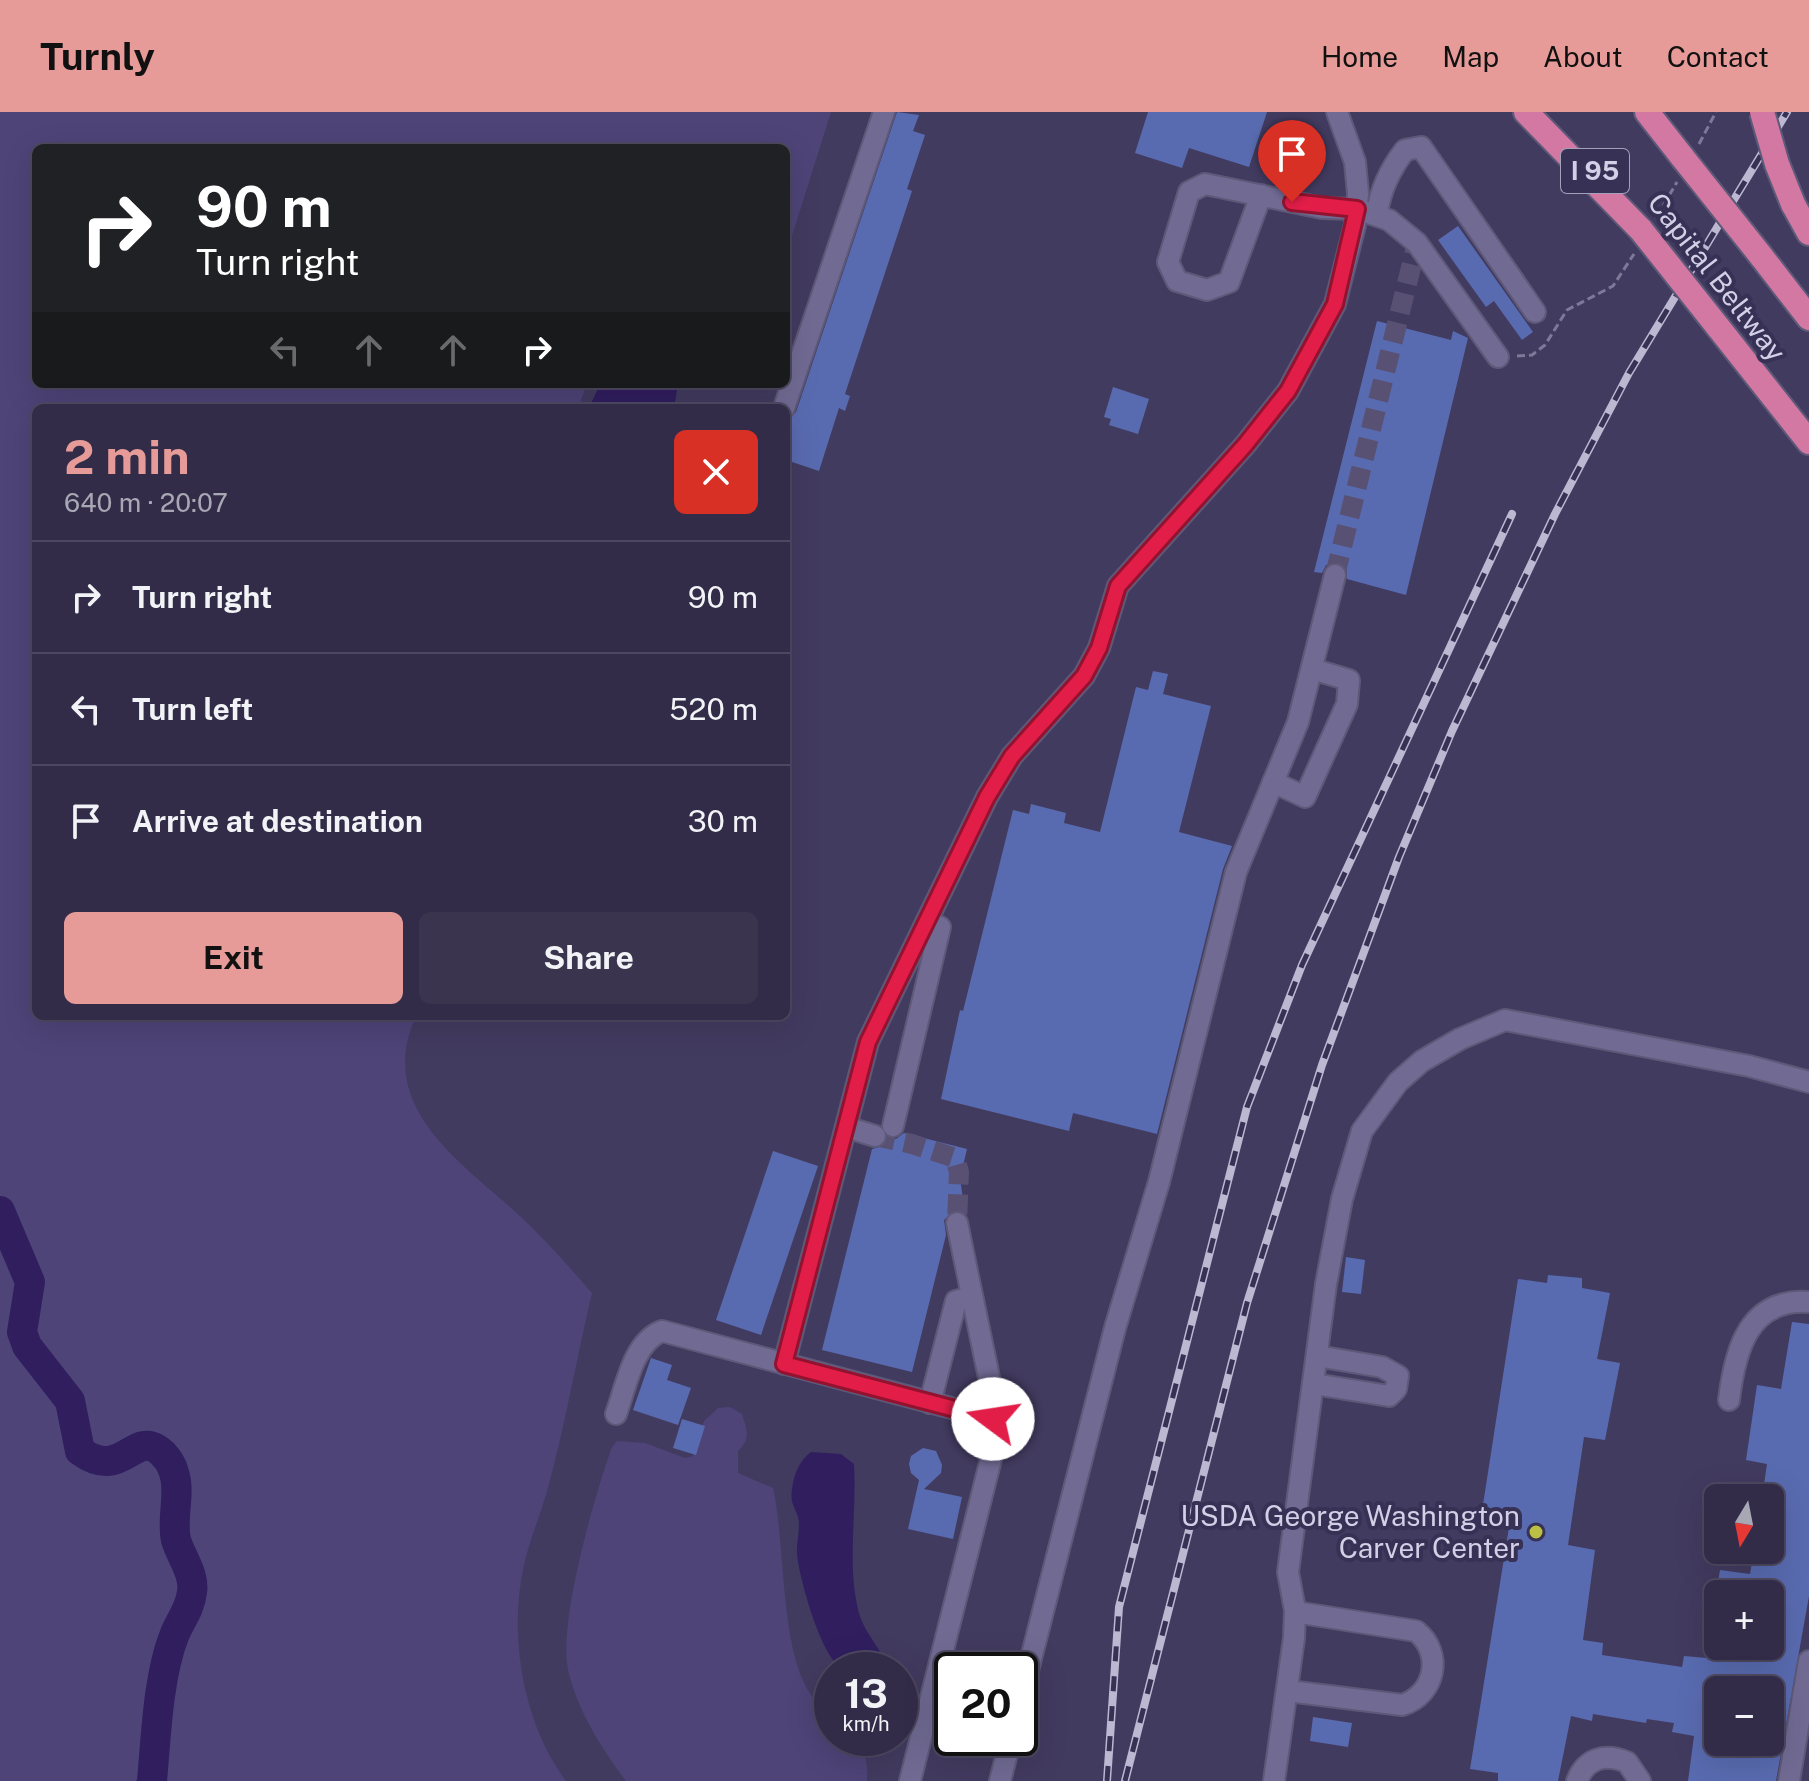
<!DOCTYPE html>
<meta charset="utf-8">
<style>
:root{--surface:#322c48;--page:#3a344f;--text:#f1f3f6;--muted:#a8a7b4;--line:#4d4860;--accent:#e69b98}
body{margin:0;font-family:"Public Sans",sans-serif;background:var(--page);color:var(--text);height:100vh;display:flex;flex-direction:column;font-size:30px;white-space:nowrap}
*{box-sizing:border-box;margin:0}
p{font-size:26px;color:var(--muted)}
.icon{flex:none;width:44px;height:44px;fill:none;stroke:currentColor;stroke-width:2;stroke-linecap:round;stroke-linejoin:round}
.map{position:relative;flex:1;overflow:hidden}
.panel{position:absolute;left:32px;top:292px;width:758px;height:616px;display:flex;flex-direction:column;background:var(--surface);border-radius:12px;box-shadow:0 8px 32px #0002,0 0 0 2px var(--line)}
.panel>*{flex:none}
.top-card{position:absolute;left:32px;top:32px;width:758px;height:244px;border-radius:12px;box-shadow:0 8px 32px #0002,0 0 0 2px var(--line);background:#202124;color:#fff;overflow:hidden}
.needle{width:52px;rotate:190deg}
.tools{position:absolute;left:1704px;top:1372px;display:grid;gap:16px}
.tools a{display:grid;place-items:center;width:80px;height:80px;border-radius:12px;background:var(--surface);box-shadow:0 8px 32px #0002,0 0 0 2px var(--line);font-size:40px}
.speed{position:absolute;left:814px;top:1540px;display:flex;gap:16px;font-size:40px;font-weight:700;text-align:center}
.speed>*{display:grid;place-content:center;width:104px;height:104px;border-radius:50%;background:var(--surface);box-shadow:0 8px 32px #0002,0 0 0 2px var(--line);line-height:1}
.speed small{font-size:20px;font-weight:400}
.speed .limit{border:4px solid #111;border-radius:12px;background:#fff;color:#111}
.pin{position:absolute;display:grid;place-items:center;width:68px;height:68px;color:#fff;margin:-82px -34px;border-radius:50% 50% 50% 0;rotate:-45deg;box-shadow:0 0 8px #0007}
.pin .icon{rotate:45deg}
.me{position:absolute;width:88px;margin:-44px;rotate:284deg;stroke-linejoin:round;filter:drop-shadow(0 0 6px #0008)}
.turn{display:flex;align-items:center;gap:28px;height:168px;padding:0 32px;font-size:36px}
.turn .icon{width:104px;height:104px;stroke-width:2.5}
.turn b{display:block;font-size:56px;line-height:68px}
.lanes{display:flex;align-items:center;height:76px;padding:0 32px;background:#0003;justify-content:center;gap:40px;direction:ltr}
.lanes .off{opacity:.35}
.round{display:grid;place-items:center;flex:none;width:84px;height:84px;border-radius:12px;background:var(--page)}
.head{display:flex;align-items:center;justify-content:space-between;height:136px;padding:0 32px}
h1{font-size:48px;font-weight:700;line-height:60px;color:var(--accent)}
.cta{display:flex;gap:16px;margin-top:auto;padding:16px 32px}
.cta a{flex:1;height:92px;border-radius:12px;background:var(--accent);color:#111;font-size:32px;font-weight:700;line-height:92px;text-align:center}
.cta a+a{background:var(--page);color:var(--text)}
ul{padding:0;list-style:none}
li{display:flex;align-items:center;gap:24px;height:112px;padding:0 32px;border-top:2px solid var(--line)}
li div{flex:1}
li b{display:block;font-size:30px}
li em{font-style:normal}
header{display:flex;align-items:center;gap:48px;box-sizing:border-box;height:112px;padding:0 40px;background:var(--accent);color:#111}
header strong{font-size:38px}
nav{display:flex;gap:44px;margin-inline-start:auto;font-size:28px}
.map>svg:first-child{display:block}
.green{fill:#4e4478}
.water{fill:#301e5f}
.lines{fill:none;stroke-linecap:round;stroke-linejoin:round}
.stream{stroke:#301e5f;stroke-width:5}
.river{stroke:#301e5f;stroke-width:30}
.building{fill:#596bb0;fill-rule:evenodd}
.minor-tunnel{stroke:#585174;stroke-width:20;stroke-dasharray:20 10;stroke-linecap:butt}
.minor-casing{stroke:#5e5978;stroke-width:24}
.highway-casing{stroke:#5e5978;stroke-width:28}
.path{stroke:#7e7998;stroke-width:3;stroke-dasharray:8 4;stroke-linecap:butt}
.minor{stroke:#716b94;stroke-width:20}
.highway{stroke:#d278a3;stroke-width:24}
.rail-casing{stroke:#bcb8d1;stroke-width:8}
.rail{stroke:#373155;stroke-width:5;stroke-dasharray:15;stroke-linecap:butt}
.highway-bridge-casing{stroke:#5e5978;stroke-width:28;stroke-linecap:butt}
.highway-bridge{stroke:#d278a3;stroke-width:24}
.route-casing{stroke:#92132f;stroke-width:20}
.route{stroke:#e11d48;stroke-width:14}
.poi-dot{fill:#bbc044;stroke:#373155;stroke-width:3}
.labels{text-anchor:middle;stroke-width:8;stroke-linejoin:round;paint-order:stroke}
.shield{fill:#373155;stroke:#a4a0ba;stroke-width:2}
.shield-label{font-size:26px;font-weight:bold;fill:#d2cfe6}
.street-label{font-size:28px;fill:#d2cfe6;stroke:#373155}
.poi-label{font-size:28px;fill:#d2cfe6;stroke:#373155;text-anchor:end}
</style>
<header>
<strong>Turnly</strong>
<nav><a>Home</a><a>Map</a><a>About</a><a>Contact</a></nav>
</header>
<div class="map">
<svg width="1809" height="1669" viewBox="0 0 1809 1669">
<rect width="100%" height="100%" fill="#423b60"/>
<g class="green">
<path d="M0,0h831l-45,143v-107h-750v236h551l-9,24h-542v608h380c-42,92 47,147 104,200 26,24 49,51 72,77 -15,63 -26,128 -43,191 -7,27 -19,54 -25,81 -16,70 -1,159 42,216h-566z"/>
<path d="M730,1295l12,7c5,16 9,25 -4,37v22l35,15c13,57 6,160 38,207 5,8 14,16 21,23v20h21c13,14 15,24 14,43h-241c-24,-32 -47,-68 -57,-107 -13,-47 26,-179 43,-227l5,-6 28,2 40,15 8,-2 11,-35 14,-13z"/>
</g>
<g class="water">
<polygon points="600,272 678,272 674,296 589,296"/>
<path d="M811,1340l30,2 13,10c3,47 -7,99 4,145 5,24 23,37 30,61 -13,0 -32,4 -43,0 -23,-7 -46,-93 -48,-116 -1,-12 4,-26 1,-37 -4,-11 -8,-15 -6,-28 2,-15 7,-28 19,-37z"/>
</g>
<g class="lines">
<polyline class="stream" points="139,1669 154,1649"/>
<path class="river" d="M0,1099l30,71 -8,50 5,14 43,55 10,50c41,30 53,-18 77,-2 8,5 15,15 17,24 7,20 -3,45 2,67 5,17 19,34 16,52 -2,18 -12,28 -18,44 -16,41 -18,101 -22,145"/>
</g>
<g class="building">
<polygon points="897,0 919,3 913,19 925,23 907,77 912,79 845,282 850,284 845,299 839,296 819,359 786,348 786,309 796,300"/>
<polygon points="1148,0 1267,0 1249,55 1189,36 1182,56 1135,41"/>
<polygon points="1458,114 1533,220 1522,228 1494,189 1486,195 1438,128"/>
<polygon points="1377,209 1451,228 1453,219 1468,226 1406,483 1347,467 1347,459 1339,451 1326,453 1322,461 1314,460"/>
<polygon points="1113,275 1149,287 1138,322 1109,313 1111,307 1104,305"/>
<polygon points="1153,559 1168,562 1163,582 1211,594 1179,720 1232,734 1223,757 1157,1022 1073,1001 1069,1019 941,987 960,898 963,899 1013,698 1029,702 1031,692 1066,701 1064,711 1100,720 1136,575 1148,578"/>
<polygon points="904,1021 967,1037 960,1066 965,1101 954,1099 944,1108 946,1123 912,1260 822,1238 872,1037 883,1034 888,1025 896,1027"/>
<polygon points="773,1039 818,1054 761,1223 716,1208"/>
<polygon points="1346,1145 1365,1148 1361,1182 1342,1180"/>
<path d="M1548,1163l34,3v10l28,5 -13,66 23,4 -15,77 -21,-3 -16,108 27,5 -12,90 20,3 -1,12 80,12 2,-11 23,2 1,-12h62v-52h-54l4,-24 30,4 4,-24h16v-52h-8l5,-34 -21,-4 11,-75 24,4 11,-67 17,2v272l-33,185h-88l6,-45 -22,-4 2,-9 -27,-4 -1,4 -53,-9 -1,7 -21,-5 -13,65h-60v-8l-28,-4 41,-254 -29,-4 36,-232 29,4zM1718,1578h52v52h-52z"/>
<polygon points="651,1246 672,1253 667,1268 691,1276 678,1313 633,1298"/>
<polygon points="682,1307 705,1314 696,1343 673,1336"/>
<polygon points="923,1336 936,1339 942,1353 941,1361 924,1377 962,1385 953,1427 908,1417 919,1368 911,1361 909,1352 911,1344"/>
<polygon points="1313,1605 1352,1611 1348,1635 1310,1629"/>
</g>
<g class="lines">
<g class="minor-tunnel">
<polyline points="1335,463 1417,131"/>
<polyline points="875,1024 912,1032 955,1046 959,1060 957,1111"/>
</g>
<g class="minor-casing">
<g id="minor">
<polyline points="1261,83 1229,170 1207,178 1177,169 1168,150 1189,80 1205,72 1322,96 1357,97 1389,108 1417,131 1498,245"/>
<path d="M1377,102c3,-23 14,-46 28,-64l16,-3 114,165"/>
<polyline points="784,296 884,0"/>
<polyline points="1273,670 1305,685 1347,592 1349,568 1312,557"/>
<polyline points="893,1014 940,815 928,810"/>
<polyline points="846,1015 875,1024"/>
<polyline points="784,1252 868,930 987,685 1012,644 1084,564 1099,536 1118,474 1245,333 1288,279 1335,192 1355,113 1358,82 1355,50 1337,0"/>
<polyline points="1314,1272 1389,1284 1396,1277 1398,1264 1382,1255 1317,1244"/>
<path d="M1729,1288c6,-51 20,-102 80,-98"/>
<polyline points="930,1291 956,1189 970,1185"/>
<path d="M616,1302c10,-27 17,-72 46,-83l331,88"/>
<path d="M1288,1579l114,14c33,-10 42,-52 14,-74l-121,-19"/>
<polyline points="1020,1590 1115,1216 1159,1070 1236,760 1298,610 1335,463"/>
<polyline points="910,1669 993,1339 991,1275 957,1111"/>
<polyline points="1000,1669 1011,1626"/>
<polyline points="1274,1669 1294,1526 1295,1498 1288,1460 1326,1172 1342,1087 1362,1019 1398,970 1422,949 1460,927 1505,908 1749,954 1809,970"/>
<path d="M1577,1669c9,-23 28,-28 50,-19l13,19"/>
<polyline points="1789,1669 1809,1549"/>
</g>
</g>
<g class="highway-casing">
<g id="highway">
<polyline points="1526,0 1641,118"/>
<polyline points="1647,0 1683,46"/>
<polyline points="1793,92 1809,121"/>
<polyline points="1761,144 1809,206"/>
<polyline points="1718,215 1809,330"/>
</g>
</g>
<g class="path">
<polyline points="1699,32 1716,0"/>
<polyline points="1657,104 1677,70"/>
<polyline points="1517,244 1532,243 1545,233 1567,198 1613,174 1634,142"/>
</g>
<use href="#minor" class="minor"/>
<use href="#highway" class="highway"/>
<g class="rail-casing">
<g id="rail">
<polyline points="1107,1669 1119,1495 1247,995 1302,853 1512,402"/>
<polyline points="1125,1669 1247,1191 1322,953 1399,745 1452,619 1555,402 1629,261 1787,0"/>
</g>
</g>
<use href="#rail" class="rail"/>
<g class="highway-bridge-casing">
<g id="highway-bridge">
<polyline points="1762,0 1777,52 1793,92"/>
<polyline points="1683,46 1761,144"/>
<polyline points="1641,118 1718,215"/>
</g>
</g>
<use href="#highway-bridge" class="highway-bridge"/>
</g>
<g class="lines">
<g class="route-casing">
<polyline id="route" points="993,1307 784,1252 868,930 987,685 1012,644 1084,564 1099,536 1118,474 1245,333 1288,279 1335,192 1357,97 1292,90"/>
</g>
<use href="#route" class="route"/>
</g>
<circle class="poi-dot" cx="1536" cy="1420" r="8"/>
<g class="labels">
<rect class="shield" x="1561" y="37" width="68" height="44" rx="6"/>
<g class="shield-label">
<text x="1595" y="68">I 95</text>
</g>
<g class="street-label">
<text transform="translate(1717 165) rotate(52)" y="10">Capital Beltway</text>
</g>
<g class="poi-label">
<text x="1520" y="1414">USDA George Washington<tspan x="1520" dy="32">Carver Center</tspan></text>
</g>
</g>
</svg>
<div class="tools">
<a><svg class="needle" viewBox="-14 -14 28 28"><path d="M0-13l5 13h-10z" fill="#e53935"/><path d="M0 13l5-13h-10z" fill="#a8a7b4"/></svg></a>
<a>+</a>
<a>−</a>
</div>
<div class="speed"><div>13<small>km/h</small></div><div class="limit">20</div></div>
<div class="pin" style="left:1292px;top:90px;background:#d93025"><svg class="icon" aria-label="arrive" viewBox="0 0 24 24"><path d="M6 21V4h12l-3 4 3 4H6"/></svg></div>
<svg class="me" style="left:993px;top:1307px" viewBox="-20 -20 40 40"><circle r="19" fill="#fff"/><path d="M0-13L10 11 0 6-10 11z" fill="#e11d48"/></svg>
<div class="top-card">
<div class="turn"><svg class="icon" aria-label="right" viewBox="0 0 24 24"><path d="M7 20v-9h11M14 6l5 5-5 5"/></svg><div><b>90 m</b>Turn right</div></div>
<div class="lanes"><svg class="icon off" aria-label="left" viewBox="0 0 24 24"><path d="M17 20v-9H6M10 6l-5 5 5 5"/></svg><svg class="icon off" aria-label="ahead" viewBox="0 0 24 24"><path d="M12 20V5M6 11l6-6 6 6"/></svg><svg class="icon off" aria-label="ahead" viewBox="0 0 24 24"><path d="M12 20V5M6 11l6-6 6 6"/></svg><svg class="icon" aria-label="right" viewBox="0 0 24 24"><path d="M7 20v-9h11M14 6l5 5-5 5"/></svg></div>
</div>
<section class="panel">
<div class="head"><div><h1>2 min</h1><p>640 m · 20:07</p></div><a class="round" style="background:#d93025;color:#fff"><svg class="icon" aria-label="close" viewBox="0 0 24 24"><path d="M6 6l12 12M18 6L6 18"/></svg></a></div>
<ul>
<li><svg class="icon" aria-label="right" viewBox="0 0 24 24"><path d="M7 20v-9h11M14 6l5 5-5 5"/></svg><div><b>Turn right</b></div><em>90 m</em></li>
<li><svg class="icon" aria-label="left" viewBox="0 0 24 24"><path d="M17 20v-9H6M10 6l-5 5 5 5"/></svg><div><b>Turn left</b></div><em>520 m</em></li>
<li><svg class="icon" aria-label="arrive" viewBox="0 0 24 24"><path d="M6 21V4h12l-3 4 3 4H6"/></svg><div><b>Arrive at destination</b></div><em>30 m</em></li>
</ul>
<div class="cta"><a>Exit</a><a>Share</a></div>
</section>
</div>
